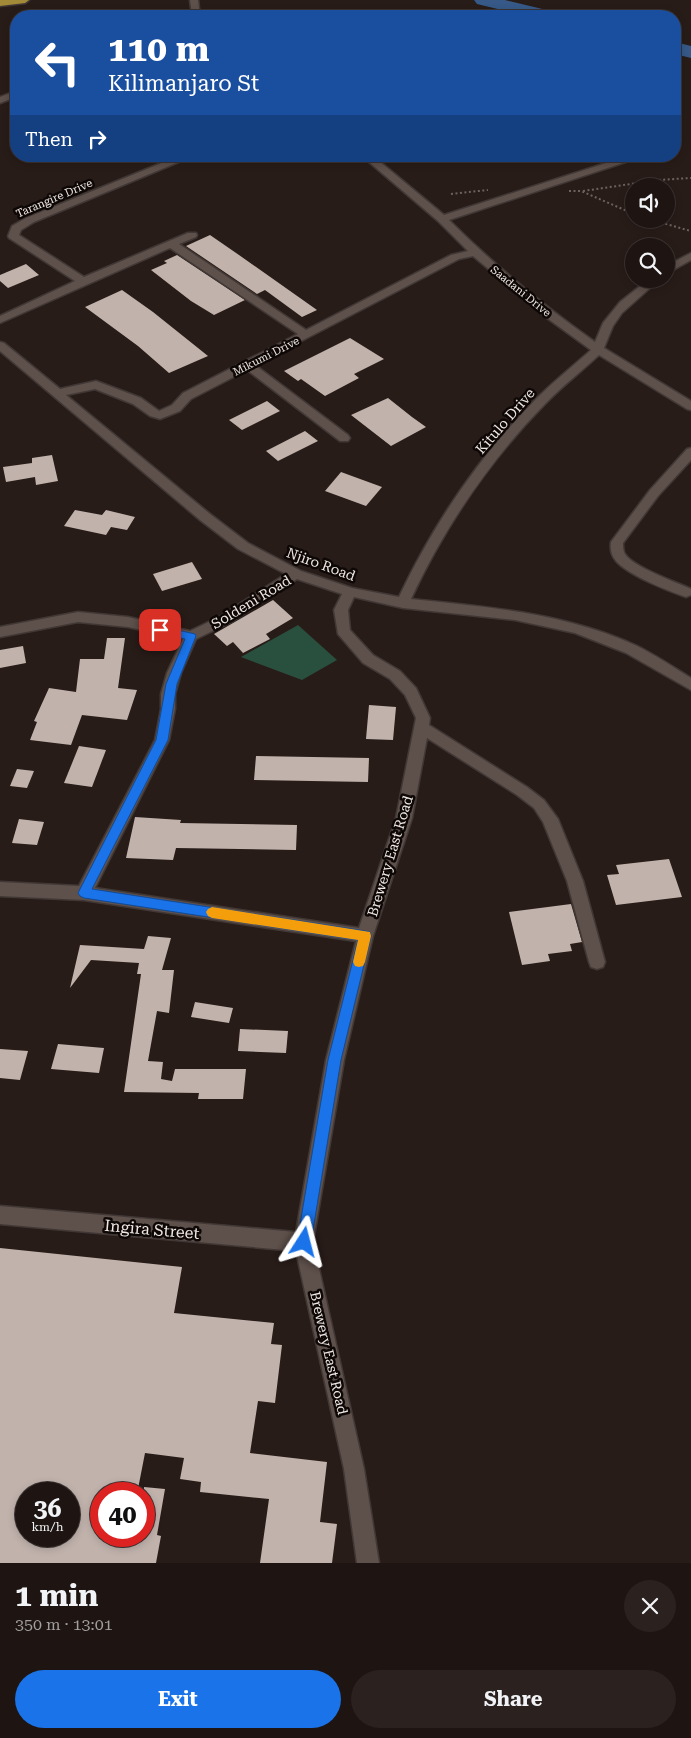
<!DOCTYPE html>
<meta charset="utf-8">
<style>
:root{--surface:#1e1512;--page:#2b2220;--text:#f1f3f6;--muted:#a19f9f;--line:#3c3432;--accent:#1a73e8}
body{margin:0;font-family:"Roboto Serif",serif;background:var(--page);color:var(--text);height:100vh;display:flex;flex-direction:column;font-size:19px;white-space:nowrap}
*{box-sizing:border-box;margin:0}
p{font-size:16px;color:var(--muted)}
.icon{flex:none;width:28px;height:28px;fill:none;stroke:currentColor;stroke-width:2;stroke-linecap:round;stroke-linejoin:round}
.map{position:relative;height:1563px;overflow:hidden}
.panel{display:flex;flex-direction:column;background:var(--surface);flex:1}
.panel>*{flex:none}
.top-card{position:absolute;left:10px;top:10px;width:671px;height:152px;border-radius:20px;box-shadow:0 2px 8px #0003,0 0 0 1px var(--line);background:#1a4fa0;color:#fff;overflow:hidden}
.buttons{position:absolute;left:625px;top:178px;display:grid;gap:10px}
.buttons a{display:grid;place-items:center;width:50px;height:50px;border-radius:50%;background:var(--surface);box-shadow:0 2px 8px #0003,0 0 0 1px var(--line);font-size:25px}
.speed{position:absolute;left:15px;top:1482px;display:flex;gap:10px;font-size:25px;font-weight:700;text-align:center}
.speed>*{display:grid;place-content:center;width:65px;height:65px;border-radius:50%;background:var(--surface);box-shadow:0 2px 8px #0003,0 0 0 1px var(--line);line-height:1}
.speed small{font-size:12px;font-weight:400}
.speed .limit{border:8px solid #d22;background:#fff;color:#111}
.pin{position:absolute;display:grid;place-items:center;width:42px;height:42px;color:#fff;margin:-21px;border-radius:10px;box-shadow:0 2px 8px #0006}
.me{position:absolute;width:55px;margin:-28px;rotate:9deg;stroke-linejoin:round;filter:drop-shadow(0 0 4px #0008)}
.turn{display:flex;align-items:center;gap:18px;height:105px;padding:0 15px;font-size:22px}
.turn .icon{width:65px;height:65px;stroke-width:2.5}
.turn b{display:block;font-size:35px;line-height:42px}
.then{display:flex;align-items:center;height:48px;padding:0 15px;background:#0003;gap:10px;font-size:19px}
.round{display:grid;place-items:center;flex:none;width:52px;height:52px;border-radius:26px;background:var(--page)}
.headline{display:flex;align-items:center;justify-content:space-between;height:85px;padding:0 15px}
h1{font-size:30px;font-weight:700;line-height:38px}
.action{display:flex;gap:10px;margin-top:auto;padding:10px 15px}
.action a{flex:1;height:58px;border-radius:30px;background:var(--accent);color:#fff;font-size:20px;font-weight:700;line-height:58px;text-align:center}
.action a+a{background:var(--page);color:var(--text)}
.map>svg:first-child{display:block}
.green{fill:#294f3e}
.lines{fill:none;stroke-linecap:round;stroke-linejoin:round}
.river{fill:#365988;fill-rule:evenodd}
.building{fill:#c1b2ac;fill-rule:evenodd}
.minor-casing{stroke:#413835;stroke-width:3}
.major-casing{stroke:#413835;stroke-width:3}
.path{stroke:#6d625f;stroke-width:2;stroke-dasharray:2 2.5;stroke-linecap:butt}
.minor{fill:#5e504b;fill-rule:evenodd}
.major{fill:#a38a38;fill-rule:evenodd}
.route{fill:#1a73e8;stroke:#114b97}
.slow{fill:#f59e0b}
.labels{text-anchor:middle;stroke-width:5;stroke-linejoin:round;paint-order:stroke}
.far-street-label{font-size:11px;fill:#f0e7e4;stroke:#0d0806}
.street-label{font-size:14px;fill:#f0e7e4;stroke:#0d0806}
.near-street-label{font-size:16px;fill:#f0e7e4;stroke:#0d0806}
</style>
<div class="map">
<svg width="691" height="1563" viewBox="0 0 691 1563">
<rect width="100%" height="100%" fill="#281c18"/>
<polygon class="green" points="298,625 337,660 302,680 241,657"/>
<g class="lines">
<g class="river">
<polygon points="474,0 505,0 555,12 557,16 527,16 477,4"/>
<polygon points="675,42 691,46 691,58 675,54"/>
</g>
</g>
<g class="building">
<polygon points="210,235 239,255 317,310 302,317 265,290 257,294 186,246"/>
<polygon points="177,255 245,300 214,315 191,301 151,270 167,263 164,261"/>
<polygon points="26,264 39,275 8,288 0,281 0,275"/>
<polygon points="122,290 153,312 208,356 169,373 138,346 85,307"/>
<polygon points="350,338 384,359 354,374 359,378 325,396 301,379 298,381 284,371"/>
<polygon points="388,398 412,417 426,427 391,446 351,415"/>
<polygon points="267,401 280,411 242,430 229,420"/>
<polygon points="305,431 318,441 278,461 266,451"/>
<polygon points="52,455 58,481 36,485 35,477 6,482 3,467 32,463 32,458"/>
<polygon points="341,472 382,487 366,506 325,491"/>
<polygon points="75,510 102,515 106,510 135,517 127,530 111,527 106,535 64,526"/>
<polygon points="192,562 202,579 162,591 153,574"/>
<polygon points="273,600 293,618 266,634 270,639 243,653 233,642 227,646 214,634"/>
<polygon points="107,638 125,638 118,688 137,690 127,720 82,715 71,745 30,740 37,722 34,721 49,688 76,692 80,659 104,659"/>
<polygon points="23,646 26,663 0,668 0,650"/>
<polygon points="369,705 396,707 393,740 366,739"/>
<polygon points="79,746 106,750 92,787 64,783"/>
<polygon points="256,756 369,758 368,782 254,780"/>
<polygon points="17,769 34,771 27,788 10,786"/>
<polygon points="135,817 181,820 180,823 297,825 296,850 176,848 173,860 126,858"/>
<polygon points="19,819 44,822 37,845 12,843"/>
<polygon points="669,859 682,897 616,905 607,875 619,874 616,865"/>
<polygon points="571,904 582,942 570,944 572,951 548,954 550,961 522,965 509,912"/>
<polygon points="148,936 171,938 162,970 174,970 169,1013 157,1011 148,1061 163,1062 161,1079 172,1081 175,1069 246,1069 243,1099 198,1099 199,1093 124,1092 141,974 137,974 139,963 91,960 70,988 80,945 144,949"/>
<polygon points="195,1002 233,1008 229,1023 191,1017"/>
<polygon points="240,1029 288,1031 286,1053 238,1051"/>
<polygon points="58,1044 104,1048 99,1073 51,1069"/>
<polygon points="0,1049 28,1051 20,1080 0,1078"/>
<path d="M0,1248l182,19 -8,46 100,10 -3,21 11,1 -7,58 -17,-2 -8,52 77,9 -7,60 17,2 -5,39h-72l9,-64 -69,-7 1,-10 -21,-3 4,-21 -39,-5 -8,41h-36v42h43v-49l21,2 -8,46 4,1 -5,27h-156zM26,1494h43v42h-43z"/>
</g>
<g class="lines">
<g class="minor-casing">
<g id="minor">
<polygon points="190,0 198,0 200,16 192,16"/>
<polygon points="16,91 16,97 0,103 0,97"/>
<path d="M179,156h14l-159,66 -13,8 -2,5 65,42 104,-44h8l1,2 -1,2 -17,7 127,86 145,-75 17,-4 -30,-30 -76,-65h11l71,59 184,-59h16l-195,64c45,45 94,85 146,122l8,-19 17,-21 29,-23h11l-38,34 -9,13 -9,22 87,53v9l-4,-1 -88,-54c-18,17 -37,31 -54,49 -55,56 -101,124 -134,195 77,8 154,14 224,46 19,9 38,22 56,33v12l-65,-37 -51,-20 -60,-13 -112,-12 -49,-11 -6,13 2,20 23,25 27,16 16,17 14,30 -1,7 98,62 17,13 14,19 25,62 22,81 -2,5 -6,2 -6,-2 -2,-5 -22,-81 -24,-59 -9,-14 -17,-13 -90,-57 -15,80 -39,118 -29,124 -31,182 51,227 15,94h-22l-13,-94 -48,-218 -296,-27v-18l296,26 30,-172 30,-119 -272,-41 -84,-4v-14l79,4 76,-146 6,-31v-15l6,-21 16,-34 -55,-12 -50,-5 -78,15v-10l78,-15 50,5 62,14 31,-15 65,-42 -48,-25 -38,-29 -200,-169v-9l4,1 56,46 36,-8 45,17 18,13 13,-6 11,-12 115,-59 -128,-86 -170,75v-7l75,-35 -66,-43 -1,-2 4,-10 14,-8zM473,256l74,62 44,32c-18,16 -37,31 -54,48 -57,57 -104,127 -138,199l-47,-9 -51,-17 -53,-28 -38,-29 -144,-119 29,-6 38,15 17,12 10,3 20,-8 11,-12 56,-29 93,71h8l2,-3 -2,-3 -93,-70 204,-106zM297,579l45,15 -8,16 4,24 25,29 27,16 15,16 11,23 -20,100 -37,110 -264,-40 74,-148 6,-31v-15l6,-21 15,-34 35,-17z"/>
<polygon points="691,253 691,260 666,274 666,266"/>
<path d="M691,448v12l-33,36 -35,47c0,3 0,8 2,11 8,13 51,28 66,35v6l-5,2c-18,-6 -58,-22 -70,-36 -5,-6 -6,-12 -5,-19l39,-52 37,-41z"/>
</g>
</g>
<g class="major-casing">
<polygon id="major" points="0,0 29,0 25,3 0,6"/>
</g>
<g class="path">
<polyline points="24,12 36,16"/>
<polyline points="569,191 581,191 634,214"/>
<polyline points="583,191 658,180 691,178"/>
<polyline points="451,194 488,190"/>
<polyline points="648,219 691,231"/>
</g>
<use href="#minor" class="minor"/>
<use href="#major" class="major"/>
</g>
<polygon class="route" points="160,626 195,634 196,636 177,684 168,740 92,889 365,931 370,932 371,936 341,1060 311,1242 309,1247 304,1249 299,1247 297,1242 328,1060 358,940 84,898 80,896 78,893 156,740 166,684 185,639 157,632 155,630 157,627"/>
<polygon class="slow" points="212,907 370,932 371,936 365,962 363,966 359,967 355,966 353,962 358,940 212,918 208,916 206,912 208,909"/>
<g class="labels">
<g class="far-street-label">
<text transform="translate(54 198) rotate(-23)" y="4">Tarangire Drive</text>
<text transform="translate(521 291) rotate(39)" y="4">Saadani Drive</text>
<text transform="translate(266 356) rotate(-27)" y="4">Mikumi Drive</text>
</g>
<g class="street-label">
<text transform="translate(505 421) rotate(-49)" y="5">Kitulo Drive</text>
<text transform="translate(321 564) rotate(20)" y="5">Njiro Road</text>
<text transform="translate(251 602) rotate(-31)" y="5">Soldeni Road</text>
<text transform="translate(390 856) rotate(-73)" y="5">Brewery East Road</text>
<text transform="translate(329 1353) rotate(77)" y="5">Brewery East Road</text>
</g>
<g class="near-street-label">
<text transform="translate(152 1229) rotate(5)" y="6">Ingira Street</text>
</g>
</g>
</svg>
<div class="buttons">
<a><svg class="icon" aria-label="sound" viewBox="0 0 24 24"><path d="M4 9h4l5-4v14l-5-4H4zM17 9q2 3 0 6"/></svg></a>
<a><svg class="icon" aria-label="search" viewBox="0 0 24 24"><circle cx="10" cy="10" r="6"/><path d="M15 15l6 6"/></svg></a>
</div>
<div class="speed"><div>36<small>km/h</small></div><div class="limit">40</div></div>
<div class="pin" style="left:160px;top:630px;background:#d93025"><svg class="icon" aria-label="arrive" viewBox="0 0 24 24"><path d="M6 21V4h12l-3 4 3 4H6"/></svg></div>
<svg class="me" style="left:304px;top:1242px" viewBox="-20 -20 40 40"><path d="M0-17L14 15 0 8-14 15z" fill="#1a73e8" stroke="#fff" stroke-width="4"/></svg>
<div class="top-card">
<div class="turn"><svg class="icon" aria-label="left" viewBox="0 0 24 24"><path d="M17 20v-9H6M10 6l-5 5 5 5"/></svg><div><b>110 m</b>Kilimanjaro St</div></div>
<div class="then">Then<svg class="icon" aria-label="right" viewBox="0 0 24 24"><path d="M7 20v-9h11M14 6l5 5-5 5"/></svg></div>
</div>
</div>
<section class="panel">
<div class="headline"><div><h1>1 min</h1><p>350 m · 13:01</p></div><a class="round"><svg class="icon" aria-label="close" viewBox="0 0 24 24"><path d="M6 6l12 12M18 6L6 18"/></svg></a></div>
<div class="action"><a>Exit</a><a>Share</a></div>
</section>
